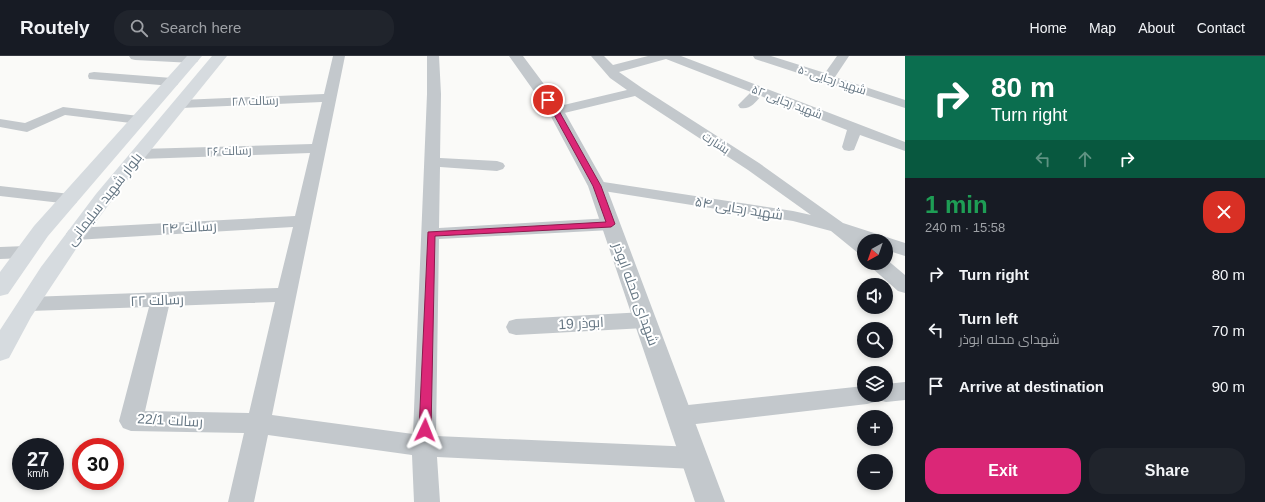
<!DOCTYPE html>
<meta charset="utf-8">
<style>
:root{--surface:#171b24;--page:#20242c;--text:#f1f3f6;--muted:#9ea1a6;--line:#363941;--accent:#db2777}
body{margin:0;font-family:Arial,Cairo,sans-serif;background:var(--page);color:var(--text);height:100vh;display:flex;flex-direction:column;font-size:15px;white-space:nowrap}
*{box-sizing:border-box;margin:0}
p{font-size:13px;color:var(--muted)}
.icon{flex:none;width:22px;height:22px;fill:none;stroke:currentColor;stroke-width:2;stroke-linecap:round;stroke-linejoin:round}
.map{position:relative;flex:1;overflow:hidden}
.side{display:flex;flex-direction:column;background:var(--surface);width:360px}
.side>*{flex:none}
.top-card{background:#0b6e4f;color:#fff;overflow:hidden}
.needle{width:26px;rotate:220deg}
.fabs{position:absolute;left:857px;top:178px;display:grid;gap:8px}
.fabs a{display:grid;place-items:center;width:36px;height:36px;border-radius:50%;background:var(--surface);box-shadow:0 2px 6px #0003;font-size:20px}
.speed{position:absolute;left:12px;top:382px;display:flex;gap:8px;font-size:20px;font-weight:700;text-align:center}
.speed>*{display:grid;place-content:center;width:52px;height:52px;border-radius:50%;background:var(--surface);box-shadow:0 2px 6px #0003;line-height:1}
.speed small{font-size:10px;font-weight:400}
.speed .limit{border:6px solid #d22;background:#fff;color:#111}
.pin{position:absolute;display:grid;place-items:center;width:34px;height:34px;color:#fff;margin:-17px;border:2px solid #fff;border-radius:50%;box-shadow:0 1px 4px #0007}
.me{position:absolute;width:44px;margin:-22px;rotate:2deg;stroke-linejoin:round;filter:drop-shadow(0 0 3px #0008)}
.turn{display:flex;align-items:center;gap:14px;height:84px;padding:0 20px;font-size:18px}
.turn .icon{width:52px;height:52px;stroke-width:2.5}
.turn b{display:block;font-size:28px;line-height:34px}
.lanes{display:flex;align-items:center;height:38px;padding:0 20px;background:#0003;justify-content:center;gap:20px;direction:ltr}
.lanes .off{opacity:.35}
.round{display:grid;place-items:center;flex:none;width:42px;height:42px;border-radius:16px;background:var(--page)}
.overview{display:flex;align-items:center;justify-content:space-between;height:68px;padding:0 20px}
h1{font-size:24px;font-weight:600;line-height:30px;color:#1e9e55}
.button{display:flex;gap:8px;margin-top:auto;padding:8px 20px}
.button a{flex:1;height:46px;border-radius:16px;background:var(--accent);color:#fff;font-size:16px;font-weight:600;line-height:46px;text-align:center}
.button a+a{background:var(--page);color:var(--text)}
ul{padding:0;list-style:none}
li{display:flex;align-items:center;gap:12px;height:56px;padding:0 20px}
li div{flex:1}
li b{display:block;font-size:15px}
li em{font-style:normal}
header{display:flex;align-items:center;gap:24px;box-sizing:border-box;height:56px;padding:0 20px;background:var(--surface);border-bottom:1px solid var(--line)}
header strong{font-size:19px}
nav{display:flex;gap:22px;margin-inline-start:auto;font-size:14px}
.search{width:280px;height:36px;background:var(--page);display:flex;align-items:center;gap:10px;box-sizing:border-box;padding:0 14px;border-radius:16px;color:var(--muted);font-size:15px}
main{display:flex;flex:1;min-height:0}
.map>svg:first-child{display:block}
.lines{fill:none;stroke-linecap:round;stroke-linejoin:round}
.minor{fill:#c3c8cc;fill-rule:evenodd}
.tertiary{fill:#c3c8cc;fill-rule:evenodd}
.primary{fill:#d6dbdf;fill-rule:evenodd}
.route{fill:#db2777;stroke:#8e194d}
.labels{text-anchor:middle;stroke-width:4;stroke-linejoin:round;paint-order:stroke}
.far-street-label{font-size:12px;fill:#657683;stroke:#fff}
.street-label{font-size:14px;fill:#657683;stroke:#fff}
</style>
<header>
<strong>Routely</strong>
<div class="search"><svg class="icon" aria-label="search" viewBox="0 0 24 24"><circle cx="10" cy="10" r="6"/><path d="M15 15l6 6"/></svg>Search here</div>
<nav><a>Home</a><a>Map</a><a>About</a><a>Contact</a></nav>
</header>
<main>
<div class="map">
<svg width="905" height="446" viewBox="0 0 905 446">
<rect width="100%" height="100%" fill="#fafaf8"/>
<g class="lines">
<g class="minor">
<polygon points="129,0 196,0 199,3 197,6 193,7 135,4 131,3"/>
<path d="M333,0h12l-73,359 141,19 14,-340v-38h12l2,38 -1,64 57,3 6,2 2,3 -2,3 -6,2 -57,-4 -1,61 172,-10 6,2 3,4 -3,4 -6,2 -172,9 -3,197 259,11 9,3 3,8 -3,8 -9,3 -258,-12 3,45h-26l-2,-47 -144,-20 -14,67h-26l16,-69 -113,-2 -8,-3 -4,-7 30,-114 -120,4 -7,-2 -3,-5 3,-5 7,-2 249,-9 15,-61 -218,13 -6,-2 -3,-4 3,-4 6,-2 220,-12 15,-63 -170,6 -5,-2 -3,-3 3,-3 5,-2 172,-5 10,-42 -141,6 -5,-1 -2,-3 2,-3 5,-1 143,-6zM275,246l-26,111 -104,-2 24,-105z"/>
<path d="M591,0h13l9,9 35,-9h33l224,86v9l-45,-16 -6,15 -5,1 -5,-1 -2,-3 5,-17 -86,-34c-6,7 -11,14 -21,12l-2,-3 13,-13 -85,-33 -47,13 23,16 117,75 84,60 62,20v13l-19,-6v-9h-22v14l-6,-2 -27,-22 -38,-10 -202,-32 -2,-3 2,-3 6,-2 196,30 18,4 -63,-45 -113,-74 -79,19 -5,-1 -2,-3 2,-3 76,-18 -17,-12z"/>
<polygon points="753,0 771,0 825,17 837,0 849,0 835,21 905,44 905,52 755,3"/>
<polygon points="94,16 172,22 177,23 179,26 177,29 172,30 89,23 88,20 89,17"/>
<polygon points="63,51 139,60 144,61 146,64 144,67 139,68 65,59 27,76 0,71 0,63 25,67"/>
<polygon points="0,130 70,138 76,139 78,143 76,147 70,148 0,140"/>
<polygon points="26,190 32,192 35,196 32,200 26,202 0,203 0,191"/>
<polygon points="886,203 905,219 905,237 898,235 872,212 870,207 886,207"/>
<polygon points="645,256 652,259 655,264 652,269 645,272 516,279 509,277 506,271 509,265 516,263"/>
<polygon points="905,326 905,344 886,346 878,344 877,342 875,346 867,348 679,370 671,367 667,360 671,353 679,350 864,330 864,339 886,339 886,328"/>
</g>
<polygon class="tertiary" points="509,0 523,0 564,55 606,130 725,446 695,446 588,130 548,55"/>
<g class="primary">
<polygon points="187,0 202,0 48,180 8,238 0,240 0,216 34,170"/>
<polygon points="212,0 227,0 138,110 82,184 31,261 9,302 0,305 0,274 41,211 96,138"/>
</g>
</g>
<polygon class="route" points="545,43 550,43 559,55 601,130 615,168 611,171 435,180 431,374 429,378 425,379 421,378 419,374 428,176 606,166 593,130 552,55 544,44"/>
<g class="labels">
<g class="far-street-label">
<text transform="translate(832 24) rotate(18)" y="4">شهید رجایی ۵۰</text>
<text transform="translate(255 45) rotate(-2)" y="4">رسالت ۲۸</text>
<text transform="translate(787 46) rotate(21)" y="4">شهید رجایی ۵۲</text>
<text transform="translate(716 87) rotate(33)" y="4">بشارت</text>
<text transform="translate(229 95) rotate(-2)" y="4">رسالت ۲۶</text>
</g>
<g class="street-label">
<text transform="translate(104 143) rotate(-52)" y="5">بلوار شهید سلیمانی</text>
<text transform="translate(739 152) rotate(9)" y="5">شهید رجایی ۵۴</text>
<text transform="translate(189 171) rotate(-3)" y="5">رسالت ۲۴</text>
<text transform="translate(636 238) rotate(70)" y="5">شهدای محله ابوذر</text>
<text transform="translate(157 244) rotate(-2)" y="5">رسالت ۲۲</text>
<text transform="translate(581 267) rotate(-3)" y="5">ابوذر 19</text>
<text transform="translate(170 364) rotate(3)" y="5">رسالت 22/1</text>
</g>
</g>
</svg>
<div class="fabs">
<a><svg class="needle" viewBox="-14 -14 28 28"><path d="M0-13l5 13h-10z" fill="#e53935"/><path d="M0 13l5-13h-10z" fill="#9ea1a6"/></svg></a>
<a><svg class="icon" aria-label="sound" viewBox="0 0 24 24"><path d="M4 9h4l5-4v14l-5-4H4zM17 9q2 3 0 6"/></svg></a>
<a><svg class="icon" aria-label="search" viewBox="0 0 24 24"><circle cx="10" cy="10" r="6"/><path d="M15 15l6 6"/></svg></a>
<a><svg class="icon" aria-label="layers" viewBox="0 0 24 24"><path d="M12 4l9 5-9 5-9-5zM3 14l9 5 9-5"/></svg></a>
<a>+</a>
<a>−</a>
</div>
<div class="speed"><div>27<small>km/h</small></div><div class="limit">30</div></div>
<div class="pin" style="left:548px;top:44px;background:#d93025"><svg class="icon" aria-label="arrive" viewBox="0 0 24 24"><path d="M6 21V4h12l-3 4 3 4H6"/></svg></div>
<svg class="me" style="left:425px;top:374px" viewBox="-20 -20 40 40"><path d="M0-17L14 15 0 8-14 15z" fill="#db2777" stroke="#fff" stroke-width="4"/></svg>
</div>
<section class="side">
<div class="top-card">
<div class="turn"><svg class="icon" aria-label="right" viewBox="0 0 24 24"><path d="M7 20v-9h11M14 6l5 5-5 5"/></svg><div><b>80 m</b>Turn right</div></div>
<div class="lanes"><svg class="icon off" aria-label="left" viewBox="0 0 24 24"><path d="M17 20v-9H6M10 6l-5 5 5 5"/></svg><svg class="icon off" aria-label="ahead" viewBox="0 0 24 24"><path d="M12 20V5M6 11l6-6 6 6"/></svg><svg class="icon" aria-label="right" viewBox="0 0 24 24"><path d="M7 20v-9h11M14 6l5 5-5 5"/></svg></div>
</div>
<div class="overview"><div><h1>1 min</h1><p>240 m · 15:58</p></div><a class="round" style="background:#d93025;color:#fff"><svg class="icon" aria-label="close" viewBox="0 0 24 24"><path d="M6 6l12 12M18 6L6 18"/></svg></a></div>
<ul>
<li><svg class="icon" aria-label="right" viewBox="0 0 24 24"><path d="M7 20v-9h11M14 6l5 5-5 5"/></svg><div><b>Turn right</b></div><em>80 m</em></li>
<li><svg class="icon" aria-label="left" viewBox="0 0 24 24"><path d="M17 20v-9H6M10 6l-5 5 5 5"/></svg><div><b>Turn left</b><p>شهدای محله ابوذر</p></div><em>70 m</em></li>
<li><svg class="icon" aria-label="arrive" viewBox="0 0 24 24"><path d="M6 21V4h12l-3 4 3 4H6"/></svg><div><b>Arrive at destination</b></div><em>90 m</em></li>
</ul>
<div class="button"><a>Exit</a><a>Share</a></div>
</section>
</main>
